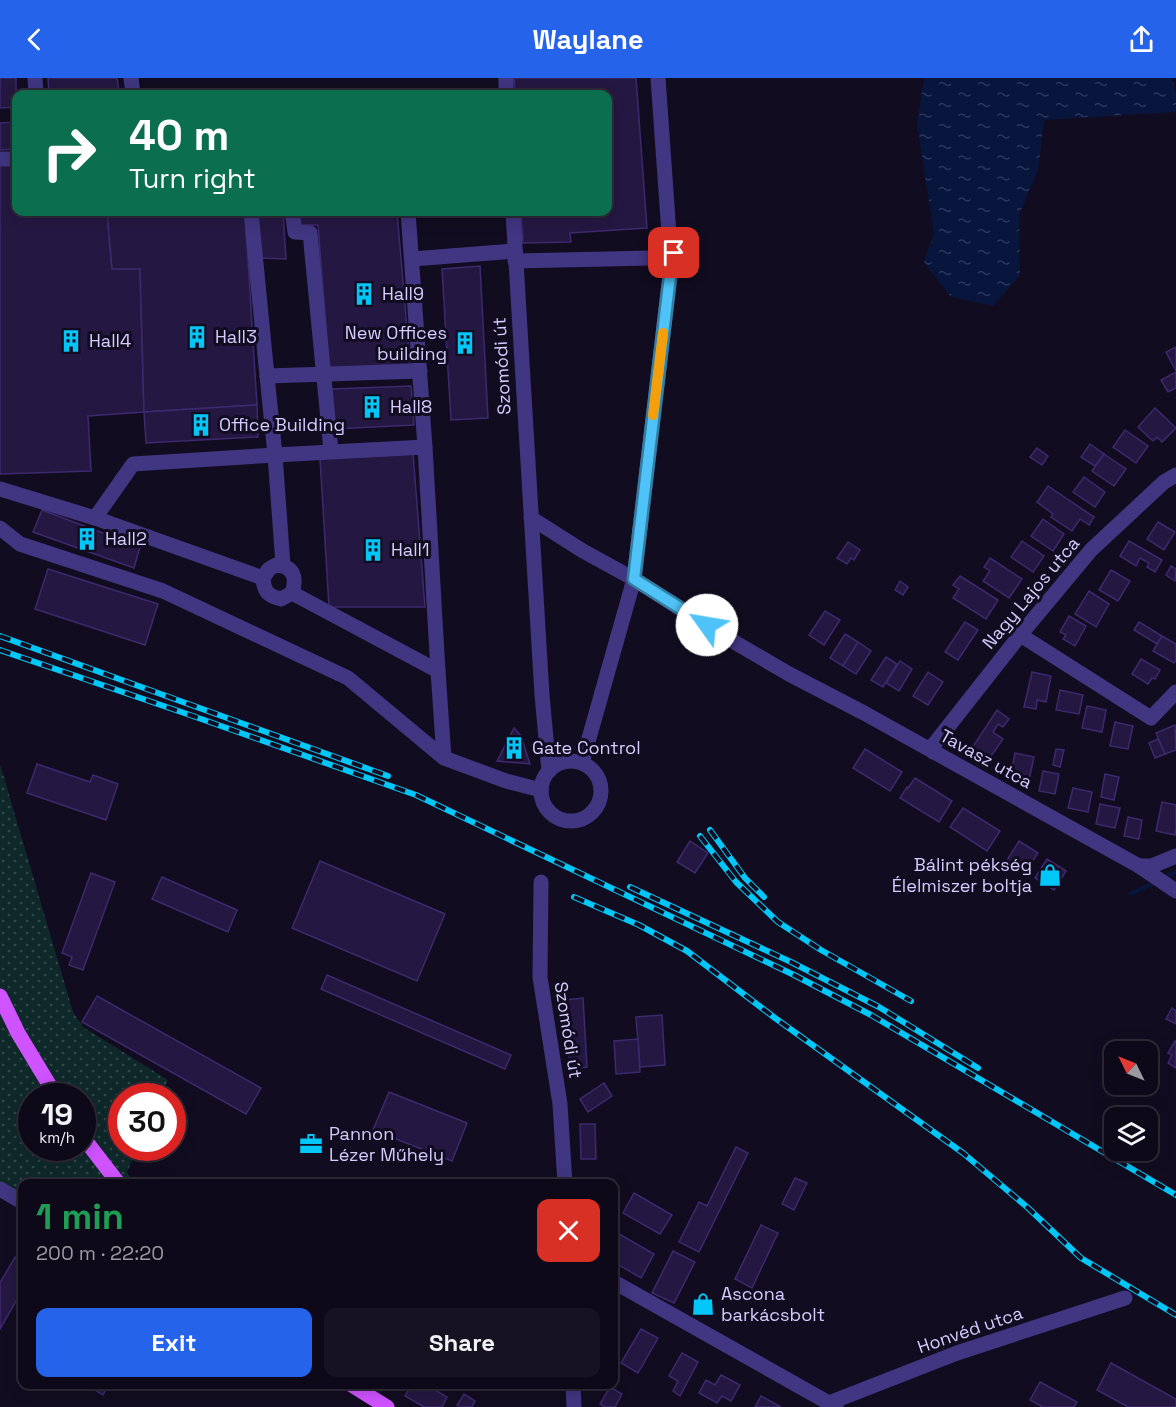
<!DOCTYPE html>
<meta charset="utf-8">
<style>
:root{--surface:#0e0918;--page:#171221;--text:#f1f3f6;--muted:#9b9aa2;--line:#2e2a37;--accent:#2563eb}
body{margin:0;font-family:"Space Grotesk",sans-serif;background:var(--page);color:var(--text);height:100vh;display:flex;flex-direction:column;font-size:22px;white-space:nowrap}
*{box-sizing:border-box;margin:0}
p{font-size:20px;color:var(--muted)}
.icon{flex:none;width:33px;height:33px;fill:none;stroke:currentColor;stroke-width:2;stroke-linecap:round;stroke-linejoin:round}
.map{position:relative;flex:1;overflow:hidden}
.drawer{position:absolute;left:18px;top:1101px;width:600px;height:210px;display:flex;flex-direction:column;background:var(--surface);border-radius:12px;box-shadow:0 3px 15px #0003,0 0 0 2px var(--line)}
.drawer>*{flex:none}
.guide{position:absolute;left:12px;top:12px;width:600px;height:126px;border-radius:12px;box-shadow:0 3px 15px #0003,0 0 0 2px var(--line);background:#0b6e4f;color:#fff;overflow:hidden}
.needle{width:39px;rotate:313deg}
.controls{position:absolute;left:1104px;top:963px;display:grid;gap:12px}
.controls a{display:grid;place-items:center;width:54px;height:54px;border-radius:12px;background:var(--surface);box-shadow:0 3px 15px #0003,0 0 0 2px var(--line);font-size:30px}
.speed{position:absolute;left:18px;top:1005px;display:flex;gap:12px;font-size:30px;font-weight:700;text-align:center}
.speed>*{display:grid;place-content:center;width:78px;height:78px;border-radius:50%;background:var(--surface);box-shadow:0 3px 15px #0003,0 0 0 2px var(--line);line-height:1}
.speed small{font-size:15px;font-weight:400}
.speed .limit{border:9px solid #d22;background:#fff;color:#111}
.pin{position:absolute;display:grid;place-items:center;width:51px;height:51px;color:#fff;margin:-26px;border-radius:12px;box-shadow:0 3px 9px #0006}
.me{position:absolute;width:66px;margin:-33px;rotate:302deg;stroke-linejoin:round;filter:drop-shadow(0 0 4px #0008)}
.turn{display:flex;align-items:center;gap:21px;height:126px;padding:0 18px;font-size:27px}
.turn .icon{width:78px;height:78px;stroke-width:2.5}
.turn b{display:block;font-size:42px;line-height:51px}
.round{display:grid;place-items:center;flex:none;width:63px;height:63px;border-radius:12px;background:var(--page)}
.summary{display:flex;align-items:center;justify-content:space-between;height:102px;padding:0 18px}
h1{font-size:36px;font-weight:800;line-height:45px;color:#1e9e55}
.primary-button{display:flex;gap:12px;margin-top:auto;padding:12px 18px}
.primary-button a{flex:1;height:69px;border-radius:12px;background:var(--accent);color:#fff;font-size:24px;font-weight:800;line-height:69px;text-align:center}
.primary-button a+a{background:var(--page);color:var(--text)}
header{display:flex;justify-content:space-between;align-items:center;height:78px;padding:0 18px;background:var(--accent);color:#fff;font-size:27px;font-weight:800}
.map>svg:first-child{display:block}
.grass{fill:url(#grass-dots);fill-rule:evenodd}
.water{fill:url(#water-ripples)}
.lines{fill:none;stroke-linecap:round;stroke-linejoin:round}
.stream{stroke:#08163e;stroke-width:4}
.building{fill:#241842;stroke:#3d296e;stroke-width:1.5}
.minor{stroke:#403681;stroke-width:15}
.major{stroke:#cf53ff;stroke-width:15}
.rail-casing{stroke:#00c7f7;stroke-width:6}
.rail{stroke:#120c20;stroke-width:4;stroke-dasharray:11;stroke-linecap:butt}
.route-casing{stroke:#337fa1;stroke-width:15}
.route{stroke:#4fc3f7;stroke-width:10}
.slow{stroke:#f59e0b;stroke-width:10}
.labels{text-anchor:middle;stroke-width:6;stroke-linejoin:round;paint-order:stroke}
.poi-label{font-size:18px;fill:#d6ccff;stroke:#120c20;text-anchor:start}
.street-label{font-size:18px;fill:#d6ccff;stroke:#120c20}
</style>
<header><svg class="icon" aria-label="back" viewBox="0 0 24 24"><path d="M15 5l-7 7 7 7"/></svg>Waylane<svg class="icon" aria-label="share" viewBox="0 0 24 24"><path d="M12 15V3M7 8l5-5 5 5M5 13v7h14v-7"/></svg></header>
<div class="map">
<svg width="1176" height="1329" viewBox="0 0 1176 1329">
<defs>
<pattern id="grass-dots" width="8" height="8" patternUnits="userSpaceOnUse" patternTransform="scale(1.5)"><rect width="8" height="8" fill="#0f292a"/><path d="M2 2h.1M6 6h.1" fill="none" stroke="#31474a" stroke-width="1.8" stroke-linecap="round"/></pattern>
<pattern id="water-ripples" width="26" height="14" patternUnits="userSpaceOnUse" patternTransform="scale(1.5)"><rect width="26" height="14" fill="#08163e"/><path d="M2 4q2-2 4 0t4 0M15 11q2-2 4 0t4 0" fill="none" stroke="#2b375b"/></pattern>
</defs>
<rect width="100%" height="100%" fill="#120c20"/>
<path class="grass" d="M0,686l73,248 10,15 85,53 -7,16h-39v52h16l-11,24 6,11 -111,1v18l-22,-13zM32,1018h50v52h-50z"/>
<polygon class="water" points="924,0 1172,0 1176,15 1176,34 1044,42 1038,92 1019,137 1020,197 993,228 951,219 924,184 934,156 917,46"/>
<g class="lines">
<g class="stream">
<polyline points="1163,800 1176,794"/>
<polyline points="1130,816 1156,804"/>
</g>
</g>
<g class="building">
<polygon points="0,0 16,0 16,29 0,30"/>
<polygon points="48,0 117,0 119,16 49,16"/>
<polygon points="514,0 636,0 647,150 570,155 571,164 523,165 521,134 608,134 608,16 515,16"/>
<polygon points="16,44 16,71 0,72 0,45"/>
<polygon points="0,87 16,87 16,134 107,134 112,191 140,191 144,334 88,338 91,393 0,396"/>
<polygon points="107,134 245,134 257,327 144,334 140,191 112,191"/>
<polygon points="256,134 283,134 286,181 260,180"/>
<polygon points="298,134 397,134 410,286 329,290 318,147 299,147"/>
<polygon points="480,188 488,340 451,342 442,191"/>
<polygon points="1176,269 1176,293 1166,274"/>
<polygon points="1176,294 1176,310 1168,314 1161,302"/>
<polygon points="411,308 414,347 334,351 331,311"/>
<polygon points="257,327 258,359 146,365 144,334"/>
<polygon points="1155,330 1176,350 1162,364 1157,359 1153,363 1138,349"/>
<polygon points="1125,352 1148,368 1136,385 1113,369"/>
<polygon points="1090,366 1104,376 1095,388 1081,379"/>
<polygon points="1037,370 1048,378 1042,387 1030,379"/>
<polygon points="413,375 425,529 329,529 320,381"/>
<polygon points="1104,376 1126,391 1114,408 1092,393"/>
<polygon points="1084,399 1105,414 1095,429 1073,414"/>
<polygon points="1048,408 1094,439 1089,447 1080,441 1072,453 1051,439 1053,436 1037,424"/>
<polygon points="42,432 140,469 134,490 33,454"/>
<polygon points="1043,441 1064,456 1053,473 1031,458"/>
<polygon points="1158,444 1175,454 1164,472 1147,461"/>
<polygon points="1022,463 1044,478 1033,494 1011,479"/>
<polygon points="1129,463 1162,482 1155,494 1147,489 1149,485 1140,480 1136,488 1120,478"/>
<polygon points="848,464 860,472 854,482 851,480 847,486 837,480"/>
<polygon points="990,480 1022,501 1009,520 983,503 990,493 984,489"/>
<polygon points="1171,488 1176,491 1175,503 1166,497"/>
<polygon points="48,491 158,526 145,567 35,531"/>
<polygon points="1111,492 1130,503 1118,523 1099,512"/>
<polygon points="960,498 998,522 986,541 953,520 959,511 953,507"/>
<polygon points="900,503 908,509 903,517 895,512"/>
<polygon points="1089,513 1109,526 1096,549 1075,536"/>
<polygon points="825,533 840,542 824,567 809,557"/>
<polygon points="1069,538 1086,548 1075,568 1063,561 1066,557 1060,554"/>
<polygon points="965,544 978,552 958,582 945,574"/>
<polygon points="1139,544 1162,558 1157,566 1134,552"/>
<polygon points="845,556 858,564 843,588 830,580"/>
<polygon points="1162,558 1176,566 1176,582 1174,585 1153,573"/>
<polygon points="858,564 871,573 856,596 843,588"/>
<polygon points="886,579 897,586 883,609 871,602"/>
<polygon points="1141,581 1160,592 1155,601 1152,600 1148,606 1132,596"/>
<polygon points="900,583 912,591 899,613 886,605"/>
<polygon points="928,594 943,604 928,627 913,618"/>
<polygon points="1032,594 1051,598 1046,624 1037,622 1036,631 1024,629"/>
<polygon points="1060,612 1083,617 1079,636 1056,632"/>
<polygon points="1087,628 1106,632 1102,654 1082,650"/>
<polygon points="997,632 1009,641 1003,649 998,646 993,654 1003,661 989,681 972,670"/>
<polygon points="1115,644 1133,648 1128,671 1110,668"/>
<polygon points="1175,647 1176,672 1165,676 1156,655"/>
<polygon points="514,650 521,658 530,686 497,683"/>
<polygon points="1158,661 1165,676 1155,680 1149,665"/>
<polygon points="865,671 902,694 890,713 853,690"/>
<polygon points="1056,671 1064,672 1060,689 1053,687"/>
<polygon points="1015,675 1034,679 1029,702 1016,699 1016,697 1011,696"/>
<polygon points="37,686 90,704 93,697 118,706 106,742 27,715"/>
<polygon points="1043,693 1059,696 1055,716 1039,713"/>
<polygon points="1105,696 1119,699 1114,722 1101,719"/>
<polygon points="915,700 952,723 939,744 900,720 907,709 908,710"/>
<polygon points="1073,710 1092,714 1088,734 1068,730"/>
<polygon points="1162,724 1176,727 1176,751 1175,757 1156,753"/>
<polygon points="1100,726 1120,730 1115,750 1096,746"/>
<polygon points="963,730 1000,753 987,773 950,749"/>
<polygon points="1128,739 1142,742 1139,761 1124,758"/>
<polygon points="690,763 708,775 695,795 677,784"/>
<polygon points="1019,763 1038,775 1026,793 1007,782"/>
<polygon points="1047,781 1066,793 1054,812 1035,800"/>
<polygon points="320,783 445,836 417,903 292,850"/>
<polygon points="91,795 115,804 83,892 69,887 72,879 62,875"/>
<polygon points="162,799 237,832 228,854 152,821"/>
<polygon points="327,897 511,977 505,991 321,911"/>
<polygon points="97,918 261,1010 246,1036 82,944"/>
<polygon points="583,920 587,989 570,991 565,922"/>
<polygon points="1172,930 1176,933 1176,946 1166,941"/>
<polygon points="662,937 665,987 640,989 636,939"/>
<polygon points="638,961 640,994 616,996 614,963"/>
<polygon points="1175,963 1176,964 1176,990 1168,985 1172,977 1168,975"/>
<polygon points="604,1005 612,1018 588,1034 580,1021"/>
<polygon points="389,1014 467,1045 452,1083 373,1052"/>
<polygon points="580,1046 595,1046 596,1081 581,1081"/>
<polygon points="736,1069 748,1075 699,1174 679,1164 699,1124 707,1128"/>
<polygon points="795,1100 807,1105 794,1132 782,1126"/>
<polygon points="634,1115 672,1137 660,1156 623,1135"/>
<polygon points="761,1147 778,1155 752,1210 735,1201"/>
<polygon points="614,1153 654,1176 641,1200 614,1184"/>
<polygon points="673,1173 695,1184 674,1225 652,1215"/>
<polygon points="15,1179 22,1184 22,1213 0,1251 0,1205"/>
<polygon points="641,1251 658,1260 638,1295 621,1285"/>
<polygon points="682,1275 698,1284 680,1318 673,1313 678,1303 669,1298"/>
<polygon points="1111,1285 1176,1321 1176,1329 1128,1329 1097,1312"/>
<polygon points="721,1297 740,1307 731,1323 722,1318 717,1325 699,1315 706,1302 715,1307"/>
<polygon points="1040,1304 1077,1324 1074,1329 1041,1329 1041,1328 1030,1322"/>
<polygon points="85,1306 109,1306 103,1317"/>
<polygon points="412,1306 425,1306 447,1319 442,1329 424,1329 405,1318"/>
<polygon points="610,1309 622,1316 615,1329 605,1329 600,1326"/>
<polygon points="464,1316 475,1323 472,1329 460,1329 457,1327"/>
<polygon points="761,1318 781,1329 755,1329"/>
</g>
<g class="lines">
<g class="minor">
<polyline points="35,0 36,16"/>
<polyline points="131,0 133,16"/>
<polyline points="506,0 506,16"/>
<polyline points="0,81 16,81"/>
<polyline points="251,134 267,298 420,293"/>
<polyline points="292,134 295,154 310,155 331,373"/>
<polyline points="408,134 425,369"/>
<polyline points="513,134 542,617 549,693"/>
<polyline points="412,181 515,173"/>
<polyline points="515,183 652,180"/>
<polyline points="0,411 95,440"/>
<polyline points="531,440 583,473 634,501 717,554 789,596 864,635 1139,788 1176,813"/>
<polyline points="0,450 20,466 163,513 348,600 444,680 438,593 292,515"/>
<path d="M276,487c18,1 21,13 16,28l-11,6c-13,-3 -17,-7 -18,-21l6,-9z"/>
<polyline points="283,487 275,377 425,369 438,593"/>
<polyline points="263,500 95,440 133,386 275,377 267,298"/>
<polyline points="1021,556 1025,560 1151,640 1176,614"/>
<polyline points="933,674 932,669 1021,556 1091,472 1164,404 1176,397"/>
<polyline points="444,680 506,703 541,712"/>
<circle cx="571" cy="713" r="30"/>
<path d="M582,685l52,-184 37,-312c4,-8 5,-12 -1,-19l-12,-170"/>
<polyline points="1139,788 1152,788 1176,778"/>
<polyline points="541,804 540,899 560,1026 565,1106"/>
<polyline points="0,1111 22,1124"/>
<polyline points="614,1204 836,1329"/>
<polyline points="573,1306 574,1329"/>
<polyline points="829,1325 957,1275 1125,1220"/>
</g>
<g class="major">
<polyline points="0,918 18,955 56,1018"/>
<polyline points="82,1058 119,1106"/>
<polyline points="350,1306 387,1329"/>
</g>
<g class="rail-casing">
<g id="rail">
<polyline points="0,558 388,698"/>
<polyline points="0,572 190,637 416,717 794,897 871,937 1176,1117"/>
<polyline points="710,752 745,800 764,819"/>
<polyline points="700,758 736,804 778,844 821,872 911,923"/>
<polyline points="630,809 791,884 879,929 978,990"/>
<polyline points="574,819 639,847 687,873 775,940 963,1075 1027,1129 1081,1180 1176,1237"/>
</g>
</g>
<use href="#rail" class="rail"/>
</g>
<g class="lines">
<g class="route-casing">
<polyline id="route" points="674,175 675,181 671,189 634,501 707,547"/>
</g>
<use href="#route" class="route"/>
<polyline class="slow" points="653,337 663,255"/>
</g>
<defs>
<g id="building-bare" transform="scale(1.8)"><path d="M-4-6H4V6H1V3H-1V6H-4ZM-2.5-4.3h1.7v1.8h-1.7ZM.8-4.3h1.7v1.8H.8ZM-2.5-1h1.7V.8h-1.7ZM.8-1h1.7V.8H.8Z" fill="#00c7f7" stroke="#120c20" stroke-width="2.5" paint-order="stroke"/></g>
<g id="shop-bare" transform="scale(1.8)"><path d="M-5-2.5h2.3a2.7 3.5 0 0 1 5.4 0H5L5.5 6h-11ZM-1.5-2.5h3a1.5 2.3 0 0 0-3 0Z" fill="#00c7f7" stroke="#120c20" stroke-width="2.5" paint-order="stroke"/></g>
<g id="office-bare" transform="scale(1.8)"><path d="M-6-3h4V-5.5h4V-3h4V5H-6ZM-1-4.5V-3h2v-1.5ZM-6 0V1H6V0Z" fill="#00c7f7" stroke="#120c20" stroke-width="2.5" paint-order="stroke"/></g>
</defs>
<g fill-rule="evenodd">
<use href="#building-bare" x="364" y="216"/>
<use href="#building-bare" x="197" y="259"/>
<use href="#building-bare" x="71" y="263"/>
<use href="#building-bare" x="465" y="265"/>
<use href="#building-bare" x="372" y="329"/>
<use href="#building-bare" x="201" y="347"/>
<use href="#building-bare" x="87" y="461"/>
<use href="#building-bare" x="373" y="472"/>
<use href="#building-bare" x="514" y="670"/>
<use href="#shop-bare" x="1050" y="797"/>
<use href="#office-bare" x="311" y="1066"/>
<use href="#shop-bare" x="703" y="1226"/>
</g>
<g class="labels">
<g class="poi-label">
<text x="382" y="222">Hall9</text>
<text x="447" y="261" text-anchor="end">New Offices<tspan x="447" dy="21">building</tspan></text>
<text x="215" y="265">Hall3</text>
<text x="89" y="269">Hall4</text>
<text x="390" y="335">Hall8</text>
<text x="219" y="353">Office Building</text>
<text x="105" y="467">Hall2</text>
<text x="391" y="478">Hall1</text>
<text x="532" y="676">Gate Control</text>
<text x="1032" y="793" text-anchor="end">Bálint pékség<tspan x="1032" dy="21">Élelmiszer boltja</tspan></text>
<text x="329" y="1062">Pannon<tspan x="329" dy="21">Lézer Műhely</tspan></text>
<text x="721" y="1222">Ascona<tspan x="721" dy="21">barkácsbolt</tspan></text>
</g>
<g class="street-label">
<text transform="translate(502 288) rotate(-93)" y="6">Szomódi út</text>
<text transform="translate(1031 515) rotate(-50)" y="6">Nagy Lajos utca</text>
<text transform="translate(986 681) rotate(29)" y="6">Tavasz utca</text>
<text transform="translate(568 952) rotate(81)" y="6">Szomódi út</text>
<text transform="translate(970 1252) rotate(-19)" y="6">Honvéd utca</text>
</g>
</g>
</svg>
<div class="controls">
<a><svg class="needle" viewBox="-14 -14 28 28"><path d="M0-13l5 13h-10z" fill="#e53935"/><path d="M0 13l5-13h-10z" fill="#9b9aa2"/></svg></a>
<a><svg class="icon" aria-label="layers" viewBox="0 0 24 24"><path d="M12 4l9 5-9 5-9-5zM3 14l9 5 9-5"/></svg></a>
</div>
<div class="speed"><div>19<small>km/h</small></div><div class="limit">30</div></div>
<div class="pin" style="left:674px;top:175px;background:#d93025"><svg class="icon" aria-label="arrive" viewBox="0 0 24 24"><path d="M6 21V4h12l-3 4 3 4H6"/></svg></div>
<svg class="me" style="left:707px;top:547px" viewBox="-20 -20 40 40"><circle r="19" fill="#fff"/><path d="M0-13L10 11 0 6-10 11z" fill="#4fc3f7"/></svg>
<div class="guide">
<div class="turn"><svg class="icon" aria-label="right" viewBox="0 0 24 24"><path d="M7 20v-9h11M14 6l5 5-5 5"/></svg><div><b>40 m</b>Turn right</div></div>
</div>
<section class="drawer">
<div class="summary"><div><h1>1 min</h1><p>200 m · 22:20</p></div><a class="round" style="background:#d93025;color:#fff"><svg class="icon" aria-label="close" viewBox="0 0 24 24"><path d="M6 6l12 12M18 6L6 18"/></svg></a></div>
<div class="primary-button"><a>Exit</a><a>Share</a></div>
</section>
</div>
